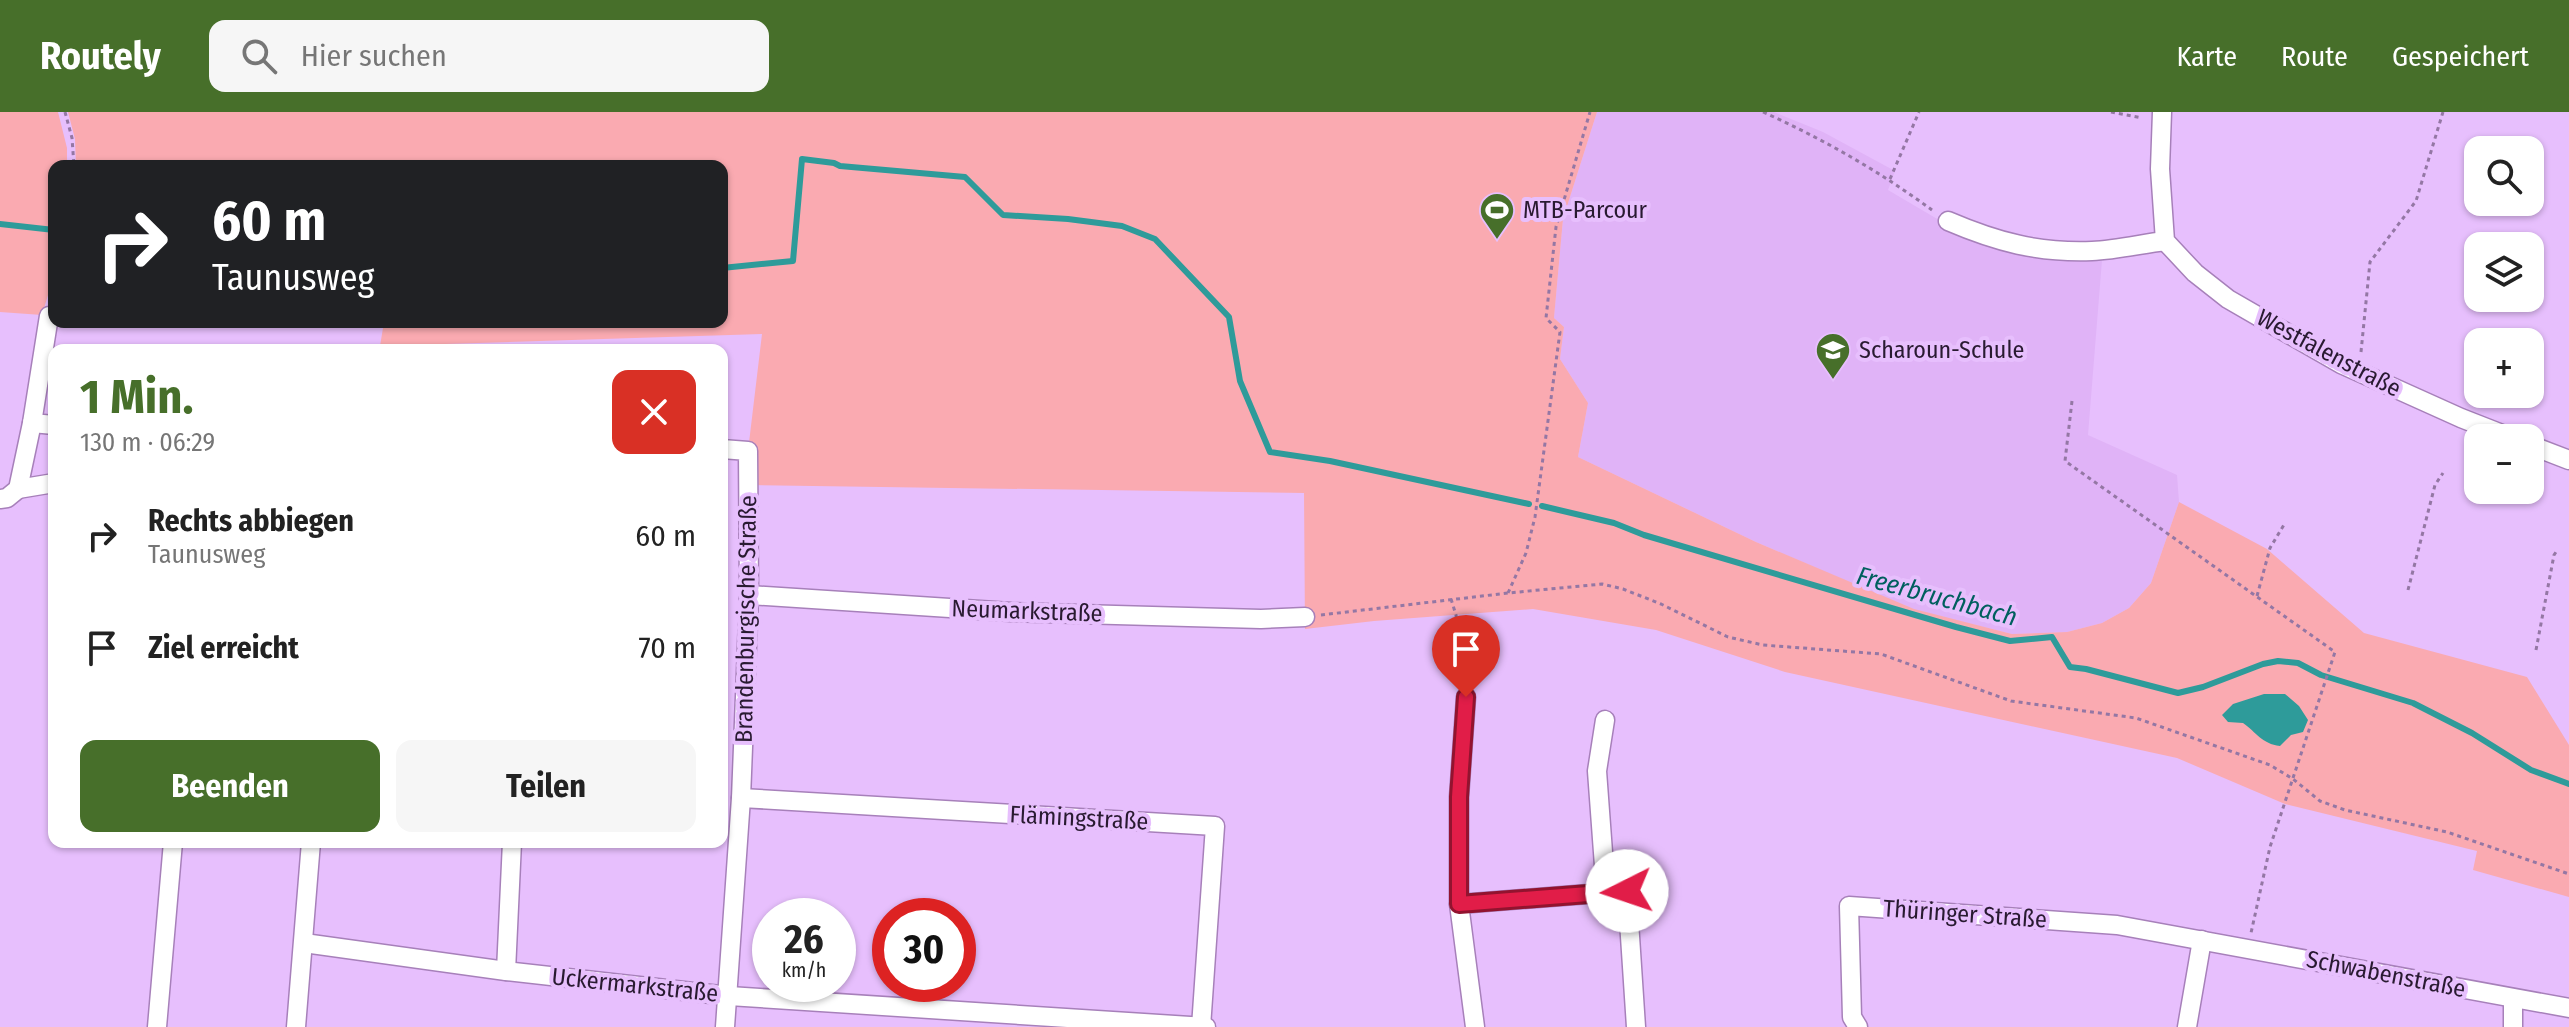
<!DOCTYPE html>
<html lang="de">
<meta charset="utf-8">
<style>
:root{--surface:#fff;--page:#f6f6f6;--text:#222;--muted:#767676;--accent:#476f2a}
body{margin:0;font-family:"Fira Sans Condensed",sans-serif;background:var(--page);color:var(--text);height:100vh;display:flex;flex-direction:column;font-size:30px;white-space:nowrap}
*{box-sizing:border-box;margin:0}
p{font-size:26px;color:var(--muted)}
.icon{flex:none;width:44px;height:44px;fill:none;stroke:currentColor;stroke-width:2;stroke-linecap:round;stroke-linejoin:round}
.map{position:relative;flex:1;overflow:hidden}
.drawer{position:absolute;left:48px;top:232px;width:680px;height:504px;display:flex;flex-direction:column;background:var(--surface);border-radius:16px;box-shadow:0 2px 6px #0004}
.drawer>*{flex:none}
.guide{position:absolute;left:48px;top:48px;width:680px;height:168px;border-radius:16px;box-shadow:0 2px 6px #0004;background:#202124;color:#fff;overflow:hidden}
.controls{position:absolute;left:2464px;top:24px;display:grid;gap:16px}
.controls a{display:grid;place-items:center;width:80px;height:80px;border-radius:16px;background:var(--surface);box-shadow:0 2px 6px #0004;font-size:40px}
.speed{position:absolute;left:752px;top:786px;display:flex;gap:16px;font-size:40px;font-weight:700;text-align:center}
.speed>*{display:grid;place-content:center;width:104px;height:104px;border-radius:50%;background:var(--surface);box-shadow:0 2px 6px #0004;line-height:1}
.speed small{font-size:20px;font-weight:400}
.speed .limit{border:12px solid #d22;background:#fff;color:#111}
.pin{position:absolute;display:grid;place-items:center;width:68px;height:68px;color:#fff;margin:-82px -34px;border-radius:50% 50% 50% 0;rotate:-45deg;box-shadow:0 0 8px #0007}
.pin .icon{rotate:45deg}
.me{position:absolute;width:88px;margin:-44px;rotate:266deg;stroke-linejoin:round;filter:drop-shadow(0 0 6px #0008)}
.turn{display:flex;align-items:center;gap:28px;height:168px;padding:0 32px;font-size:36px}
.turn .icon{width:104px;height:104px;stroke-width:2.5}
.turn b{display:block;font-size:56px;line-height:68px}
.round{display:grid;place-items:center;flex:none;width:84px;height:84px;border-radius:16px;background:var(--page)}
.overview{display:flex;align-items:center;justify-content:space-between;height:136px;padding:0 32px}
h1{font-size:48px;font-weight:700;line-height:60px;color:var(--accent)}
.action{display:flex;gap:16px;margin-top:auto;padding:16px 32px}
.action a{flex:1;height:92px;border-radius:16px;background:var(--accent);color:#fff;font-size:32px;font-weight:700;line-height:92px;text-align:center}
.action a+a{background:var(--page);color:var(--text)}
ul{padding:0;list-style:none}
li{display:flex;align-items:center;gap:24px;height:112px;padding:0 32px}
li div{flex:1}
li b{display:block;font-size:30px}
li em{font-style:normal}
header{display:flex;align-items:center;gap:48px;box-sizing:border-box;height:112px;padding:0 40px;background:var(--accent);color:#fff}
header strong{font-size:38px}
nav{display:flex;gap:44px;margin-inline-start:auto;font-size:28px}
.search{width:560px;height:72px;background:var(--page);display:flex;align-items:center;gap:20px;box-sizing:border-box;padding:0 28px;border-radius:16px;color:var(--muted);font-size:30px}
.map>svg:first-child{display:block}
.built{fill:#e0b3f7}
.green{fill:#faaab1}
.water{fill:#2e9b9a}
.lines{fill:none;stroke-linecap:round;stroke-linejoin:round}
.stream{stroke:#2e9b9a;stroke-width:6}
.street-casing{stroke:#a780ba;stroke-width:21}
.path{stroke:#9477a4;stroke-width:3;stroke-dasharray:4 4;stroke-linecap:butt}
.street{stroke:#fff;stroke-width:18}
.route-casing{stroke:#92132f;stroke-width:20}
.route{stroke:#e11d48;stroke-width:14}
.labels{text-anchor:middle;stroke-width:8;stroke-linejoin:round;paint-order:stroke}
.poi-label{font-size:24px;fill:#291a31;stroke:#e7bffd;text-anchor:start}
.street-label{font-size:24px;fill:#291a31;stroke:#e7bffd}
.water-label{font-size:26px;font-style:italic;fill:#005f5e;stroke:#e7bffd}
</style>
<header>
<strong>Routely</strong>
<div class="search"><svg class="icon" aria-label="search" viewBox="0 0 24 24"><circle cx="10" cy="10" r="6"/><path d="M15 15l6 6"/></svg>Hier suchen</div>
<nav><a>Karte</a><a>Route</a><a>Gespeichert</a></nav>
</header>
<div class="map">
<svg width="2569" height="915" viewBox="0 0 2569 915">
<rect width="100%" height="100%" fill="#e7bffd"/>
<polygon class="built" points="1597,0 1774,0 1823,20 1895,59 1888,78 1956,118 2015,142 2048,146 2102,148 2088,323 2177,363 2179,390 2151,471 2129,496 2102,511 2067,520 2012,522 1914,498 1756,430 1578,345 1588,291 1560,247 1564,215 1554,206 1563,107"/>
<g class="green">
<polygon points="0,0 58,0 67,36 67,54 54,54 54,163 42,203 0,200"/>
<polygon points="68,0 1597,0 1563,107 1554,206 1564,215 1560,247 1588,291 1578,345 1756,430 1914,497 2012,522 2067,520 2102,511 2129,496 2151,471 2179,390 2267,437 2364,521 2527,565 2569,633 2569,785 2473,758 2477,739 2285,692 2177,646 1785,560 1656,518 1533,497 1374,509 1305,517 1304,381 748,373 748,339 762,222 380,234 384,210 722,210 722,54 76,54 75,27"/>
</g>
<path class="water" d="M2264,582h21l14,12 9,14 -5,12 -12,3 -11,11c-18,-2 -24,-14 -37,-23l-15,-1 -6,-7 11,-11z"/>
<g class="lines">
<g class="stream">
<polyline points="0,112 54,118"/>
<polyline points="722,156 793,149 802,47 834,51 840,54 965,65 1003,103 1068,107 1122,114 1155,127 1229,205 1240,269 1270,340 1330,349 1529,392"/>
<polyline points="1542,394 1614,411 1644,423 1956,515 2010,529 2052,525 2070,555 2086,557 2178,581 2203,575 2263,552 2278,549 2298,551 2321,563 2413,591 2472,621 2531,658 2569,672"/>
</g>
<g class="street-casing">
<g id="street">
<polyline points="2162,0 2160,57 2165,129 2195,161 2228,187 2341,252 2461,306 2512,326"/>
<path d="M1948,109c49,21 90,32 144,30 24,-1 49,-7 73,-10"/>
<polyline points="32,311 54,313"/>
<polyline points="2530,333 2569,348"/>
<polyline points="722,337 748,339 749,483 741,686 725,915"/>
<polyline points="18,377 54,371"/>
<polyline points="0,387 7,386 18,377 32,311 49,204"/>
<polyline points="749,483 1011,500 1261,507 1305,505"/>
<polyline points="1605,608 1597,659 1606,781"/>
<polyline points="741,686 1215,714 1201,915"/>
<polyline points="1459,792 1459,685 1466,585"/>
<polyline points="304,831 506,859 729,884 1206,915"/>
<polyline points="506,859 512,730"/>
<polyline points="157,915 173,730"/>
<polyline points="296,915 311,730"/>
<polyline points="1475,915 1459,792 1627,779 1636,915"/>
<polyline points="1858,915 1852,905 1849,794 2117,813 2569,896"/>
<polyline points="2187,915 2202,828"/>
<polyline points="2513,915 2513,887"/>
</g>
</g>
<g class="path">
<polyline points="65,0 72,26 74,54"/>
<path d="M1763,0c60,27 116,59 169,98"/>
<polyline points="2111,0 2142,6"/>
<polyline points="1890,67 1919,0"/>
<polyline points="2361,240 2370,150 2416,89 2443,0"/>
<polyline points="2072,289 2065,349 2335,540 2270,735 2251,821"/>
<polyline points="2408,478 2435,373 2443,361"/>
<polyline points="1508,481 1526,441 1535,405 1560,220 1546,206 1556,115 1590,0"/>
<polyline points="2257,484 2270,436 2285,411"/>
<polyline points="1451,487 1456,503 1463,567"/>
<polyline points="1321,503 1508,481 1602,472 1623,477 1661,492 1728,525 1763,533 1881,542 2011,589 2136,606 2270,653 2293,667 2320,689 2345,698 2447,720 2569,762"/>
<polyline points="2536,538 2554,443 2556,440"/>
</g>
<use href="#street" class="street"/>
</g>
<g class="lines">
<g class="route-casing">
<polyline id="route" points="1466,585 1459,685 1459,792 1627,779"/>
</g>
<use href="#route" class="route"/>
</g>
<defs>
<g id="stadium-pin" transform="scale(1.8)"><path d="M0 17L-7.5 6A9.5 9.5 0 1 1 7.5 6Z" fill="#476f2a" stroke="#e7bffd"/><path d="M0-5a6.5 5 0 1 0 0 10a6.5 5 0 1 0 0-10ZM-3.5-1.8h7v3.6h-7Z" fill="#fff"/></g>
<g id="school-pin" transform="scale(1.8)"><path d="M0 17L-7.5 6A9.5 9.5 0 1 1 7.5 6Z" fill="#476f2a" stroke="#e7bffd"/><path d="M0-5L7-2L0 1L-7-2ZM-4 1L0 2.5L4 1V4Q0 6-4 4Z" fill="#fff"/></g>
</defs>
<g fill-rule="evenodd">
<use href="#stadium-pin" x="1497" y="98"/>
<use href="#school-pin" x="1833" y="238"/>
</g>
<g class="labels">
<g class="poi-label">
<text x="1523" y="106">MTB-Parcour</text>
<text x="1859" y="246">Scharoun-Schule</text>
</g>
<g class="street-label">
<text transform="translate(2329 241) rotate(28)" y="8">Westfalenstraße</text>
<text transform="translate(1027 499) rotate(2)" y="8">Neumarkstraße</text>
<text transform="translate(746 507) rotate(-89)" y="8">Brandenburgische Straße</text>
<text transform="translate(1079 706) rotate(3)" y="8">Flämingstraße</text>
<text transform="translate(1965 802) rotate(4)" y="8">Thüringer Straße</text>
<text transform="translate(2386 862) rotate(11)" y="8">Schwabenstraße</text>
<text transform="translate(635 873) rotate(6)" y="8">Uckermarkstraße</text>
</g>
<g class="water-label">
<text transform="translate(1937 484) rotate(15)" y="9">Freerbruchbach</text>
</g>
</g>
</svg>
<div class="controls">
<a><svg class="icon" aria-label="search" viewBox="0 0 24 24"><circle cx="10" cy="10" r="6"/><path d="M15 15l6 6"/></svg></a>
<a><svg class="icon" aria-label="layers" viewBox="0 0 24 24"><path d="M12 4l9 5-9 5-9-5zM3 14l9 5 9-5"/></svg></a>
<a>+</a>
<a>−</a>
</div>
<div class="speed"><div>26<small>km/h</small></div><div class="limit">30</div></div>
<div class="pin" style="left:1466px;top:585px;background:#d93025"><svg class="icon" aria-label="arrive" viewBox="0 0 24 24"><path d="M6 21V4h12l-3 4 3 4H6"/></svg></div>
<svg class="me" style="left:1627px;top:779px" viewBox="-20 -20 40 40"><circle r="19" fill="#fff"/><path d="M0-13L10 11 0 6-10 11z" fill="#e11d48"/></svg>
<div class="guide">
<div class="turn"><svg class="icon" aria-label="right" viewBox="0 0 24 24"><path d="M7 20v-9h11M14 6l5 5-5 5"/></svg><div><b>60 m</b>Taunusweg</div></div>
</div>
<section class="drawer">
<div class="overview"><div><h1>1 Min.</h1><p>130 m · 06:29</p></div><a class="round" style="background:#d93025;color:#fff"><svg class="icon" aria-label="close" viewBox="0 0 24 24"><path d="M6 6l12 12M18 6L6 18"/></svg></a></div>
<ul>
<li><svg class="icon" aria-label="right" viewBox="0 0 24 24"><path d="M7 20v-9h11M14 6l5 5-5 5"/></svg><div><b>Rechts abbiegen</b><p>Taunusweg</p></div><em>60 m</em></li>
<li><svg class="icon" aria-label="arrive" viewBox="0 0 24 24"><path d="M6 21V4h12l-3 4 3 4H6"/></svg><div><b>Ziel erreicht</b></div><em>70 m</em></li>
</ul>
<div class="action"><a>Beenden</a><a>Teilen</a></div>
</section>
</div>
